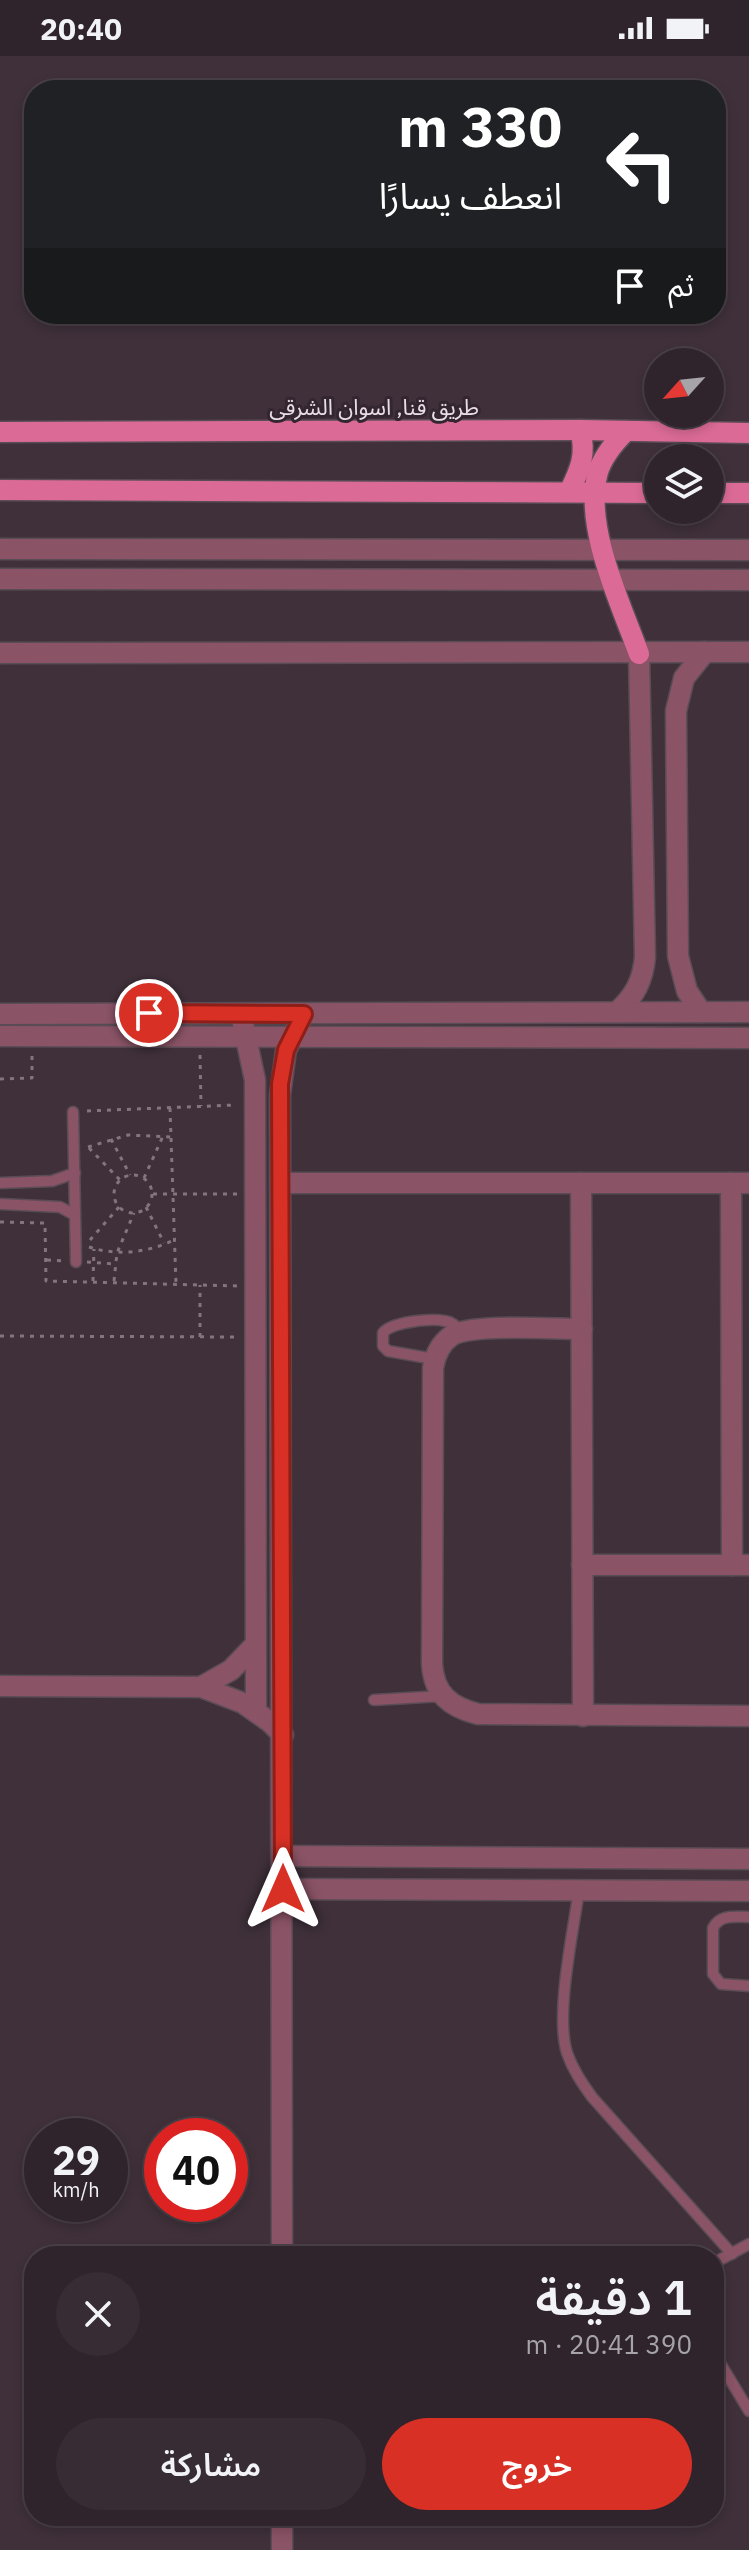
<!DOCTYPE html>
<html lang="ar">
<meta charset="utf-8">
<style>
:root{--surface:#2f242c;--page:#372c34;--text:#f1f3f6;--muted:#a7a4a9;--line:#4a4148;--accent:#d93025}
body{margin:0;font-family:"IBM Plex Sans","Noto Sans Arabic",sans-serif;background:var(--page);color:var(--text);direction:rtl;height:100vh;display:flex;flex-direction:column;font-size:30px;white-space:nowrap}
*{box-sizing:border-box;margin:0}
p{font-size:26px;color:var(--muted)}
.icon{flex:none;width:44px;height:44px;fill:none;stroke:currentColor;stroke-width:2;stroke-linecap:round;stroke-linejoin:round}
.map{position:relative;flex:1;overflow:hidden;direction:ltr}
.panel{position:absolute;left:24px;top:2190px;width:700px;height:280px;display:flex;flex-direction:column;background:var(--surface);border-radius:32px;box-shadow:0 4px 12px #0003,0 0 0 2px var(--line);direction:rtl}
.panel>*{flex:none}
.banner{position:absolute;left:24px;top:24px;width:702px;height:244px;border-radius:32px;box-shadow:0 4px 12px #0003,0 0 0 2px var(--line);direction:rtl;background:#202124;color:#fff;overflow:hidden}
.needle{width:52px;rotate:243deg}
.buttons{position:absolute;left:644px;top:292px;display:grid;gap:16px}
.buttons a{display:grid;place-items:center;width:80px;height:80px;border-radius:50%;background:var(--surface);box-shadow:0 4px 12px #0003,0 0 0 2px var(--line);font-size:40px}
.speed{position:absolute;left:24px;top:2062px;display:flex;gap:16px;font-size:40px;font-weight:700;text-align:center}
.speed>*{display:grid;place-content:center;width:104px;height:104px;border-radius:50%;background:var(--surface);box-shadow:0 4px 12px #0003,0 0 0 2px var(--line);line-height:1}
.speed small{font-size:20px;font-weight:400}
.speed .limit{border:12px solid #d22;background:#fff;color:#111}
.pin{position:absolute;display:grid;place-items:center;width:68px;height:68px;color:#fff;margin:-34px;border:4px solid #fff;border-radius:50%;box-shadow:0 2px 8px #0007}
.me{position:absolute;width:88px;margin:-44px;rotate:0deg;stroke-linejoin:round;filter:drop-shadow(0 0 6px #0008)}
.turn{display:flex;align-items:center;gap:28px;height:168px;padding:0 32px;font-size:36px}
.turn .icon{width:104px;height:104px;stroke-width:2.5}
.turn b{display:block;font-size:56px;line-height:68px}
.then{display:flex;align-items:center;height:76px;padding:0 32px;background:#0003;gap:16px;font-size:30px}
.round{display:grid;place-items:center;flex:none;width:84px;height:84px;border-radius:42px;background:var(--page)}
.headline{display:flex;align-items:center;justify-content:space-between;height:136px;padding:0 32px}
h1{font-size:48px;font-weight:600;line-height:60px}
.button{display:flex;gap:16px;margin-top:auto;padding:16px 32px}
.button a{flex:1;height:92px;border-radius:48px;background:var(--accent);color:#fff;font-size:32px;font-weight:600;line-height:92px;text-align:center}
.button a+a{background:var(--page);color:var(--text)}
.status{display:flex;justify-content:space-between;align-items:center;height:56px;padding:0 40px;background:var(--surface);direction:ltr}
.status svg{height:22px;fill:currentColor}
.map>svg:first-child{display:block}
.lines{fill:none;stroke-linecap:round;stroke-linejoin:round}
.service-casing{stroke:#5a4c55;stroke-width:13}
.minor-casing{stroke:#5a4c55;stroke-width:23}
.tertiary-casing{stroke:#5a4c55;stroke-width:23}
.primary-casing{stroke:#5a4c55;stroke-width:23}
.path{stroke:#82757e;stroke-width:3;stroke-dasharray:4 6;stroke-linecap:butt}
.service{stroke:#8a5366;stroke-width:10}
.minor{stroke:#8a5366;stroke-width:20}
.tertiary{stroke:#8a5366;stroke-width:20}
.primary{stroke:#db6b96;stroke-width:20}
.route-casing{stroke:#8d1f18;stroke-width:20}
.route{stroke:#d93025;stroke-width:14}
.labels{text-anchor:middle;stroke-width:6;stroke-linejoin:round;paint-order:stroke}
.street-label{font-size:22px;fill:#e8dee5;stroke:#342630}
</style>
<div class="status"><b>20:40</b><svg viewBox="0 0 49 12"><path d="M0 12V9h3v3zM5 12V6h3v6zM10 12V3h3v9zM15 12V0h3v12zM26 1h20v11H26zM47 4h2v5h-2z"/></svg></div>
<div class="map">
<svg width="749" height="2494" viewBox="0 0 749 2494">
<rect width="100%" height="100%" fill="#3f303a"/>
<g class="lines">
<g class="service-casing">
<g id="service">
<polyline points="73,1056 76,1206"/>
<polyline points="0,1127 52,1125 75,1117"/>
<polyline points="0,1148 60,1151 75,1159"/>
<path d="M434,1303l-46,-8 -5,-5v-13c8,-11 48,-15 62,-12 7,1 11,5 16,10"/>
<polyline points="374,1644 442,1640"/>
<path d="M579,1834c-6,43 -24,124 -12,163 6,17 15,30 25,44l140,157"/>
<path d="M749,1861c-14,0 -29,-3 -36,11v46l8,10 28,2"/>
<polyline points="714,2207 749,2188"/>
<polyline points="714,2297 749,2355"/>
</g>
</g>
<g class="minor-casing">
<g id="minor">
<polyline points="0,597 749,596"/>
<path d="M617,956c18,-16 26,-32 28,-55l-6,-303"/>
<polyline points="701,956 687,935 678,900 676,655 684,622 705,596"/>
<polyline points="281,1127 749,1127"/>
<polyline points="581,1127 583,1660"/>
<polyline points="731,1127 732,1509"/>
<path d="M582,1273c-28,0 -112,-6 -131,7 -11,8 -16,19 -18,32l-1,296c2,30 18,43 46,50l271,2"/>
<polyline points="582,1509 749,1509"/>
<polyline points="0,1630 201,1631 243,1647 270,1666 283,1679"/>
<polyline points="201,1631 231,1614 255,1589"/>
</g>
</g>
<g class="tertiary-casing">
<g id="tertiary">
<polyline points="0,493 749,494"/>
<polyline points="0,523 749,524"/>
<polyline points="0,958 749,956"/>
<polyline points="243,968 255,1024 256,1655"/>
<polyline points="0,980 749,982"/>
<polyline points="282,1800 749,1803"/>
<polyline points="283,1833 749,1835"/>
<polyline points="282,2200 280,1039 286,994 304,958"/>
<polyline points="282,2494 282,2460"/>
</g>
</g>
<g class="primary-casing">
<g id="primary">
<path d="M626,375c-12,12 -23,25 -28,41 -15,54 23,132 41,182"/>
<polyline points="0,376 580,374 749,377"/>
<polyline points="0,434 658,437"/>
<path d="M569,436c11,-22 18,-38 11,-62"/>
<polyline points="710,437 749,437"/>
</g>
</g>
<g class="path">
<polyline points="200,999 201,1050"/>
<polyline points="0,1023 32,1022 32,999"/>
<polyline points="170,1052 176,1228"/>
<polyline points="87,1055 235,1049"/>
<polyline points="111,1083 130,1119"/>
<polyline points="88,1091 128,1079 171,1081"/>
<polyline points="89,1092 120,1124"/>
<circle cx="133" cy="1138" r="19"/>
<polyline points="144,1122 163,1080"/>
<polyline points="153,1138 238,1138"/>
<polyline points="146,1151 164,1187"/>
<polyline points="0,1166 45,1167 46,1225 239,1230"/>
<polyline points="90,1184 119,1151"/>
<path d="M89,1191c28,9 58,6 85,-7"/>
<polyline points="47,1204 64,1205"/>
<polyline points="87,1206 116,1208"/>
<polyline points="93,1225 94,1193"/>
<polyline points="114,1225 117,1197 134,1157"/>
<polyline points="0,1280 235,1281"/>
<polyline points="200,1281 200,1229"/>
</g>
<use href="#service" class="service"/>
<use href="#minor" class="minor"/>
<use href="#tertiary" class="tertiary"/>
<use href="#primary" class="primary"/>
</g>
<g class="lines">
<g class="route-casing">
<polyline id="route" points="149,957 304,958 286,994 280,1028 283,1833"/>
</g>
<use href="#route" class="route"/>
</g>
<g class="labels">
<g class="street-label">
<text x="374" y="359">طريق قنا, اسوان الشرقى</text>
</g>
</g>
</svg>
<div class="buttons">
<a><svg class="needle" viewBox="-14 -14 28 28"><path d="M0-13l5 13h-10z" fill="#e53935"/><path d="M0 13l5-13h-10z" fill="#a7a4a9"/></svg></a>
<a><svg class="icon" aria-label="layers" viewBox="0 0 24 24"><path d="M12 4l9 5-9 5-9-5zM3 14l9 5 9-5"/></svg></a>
</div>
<div class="speed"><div>29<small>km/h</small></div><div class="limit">40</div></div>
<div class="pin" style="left:149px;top:957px;background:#d93025"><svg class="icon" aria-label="arrive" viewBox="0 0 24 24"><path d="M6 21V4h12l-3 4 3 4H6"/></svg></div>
<svg class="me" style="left:283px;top:1833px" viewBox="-20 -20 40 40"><path d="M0-17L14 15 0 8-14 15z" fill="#d93025" stroke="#fff" stroke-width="4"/></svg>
<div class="banner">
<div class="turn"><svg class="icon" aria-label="left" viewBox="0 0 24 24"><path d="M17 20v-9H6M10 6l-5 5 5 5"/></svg><div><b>330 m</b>انعطف يسارًا</div></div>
<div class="then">ثم<svg class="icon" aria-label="arrive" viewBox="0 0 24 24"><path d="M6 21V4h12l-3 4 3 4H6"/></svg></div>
</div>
<section class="panel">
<div class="headline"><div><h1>1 دقيقة</h1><p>390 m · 20:41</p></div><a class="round"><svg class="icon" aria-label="close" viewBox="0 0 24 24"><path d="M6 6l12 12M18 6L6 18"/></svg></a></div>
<div class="button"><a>خروج</a><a>مشاركة</a></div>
</section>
</div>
